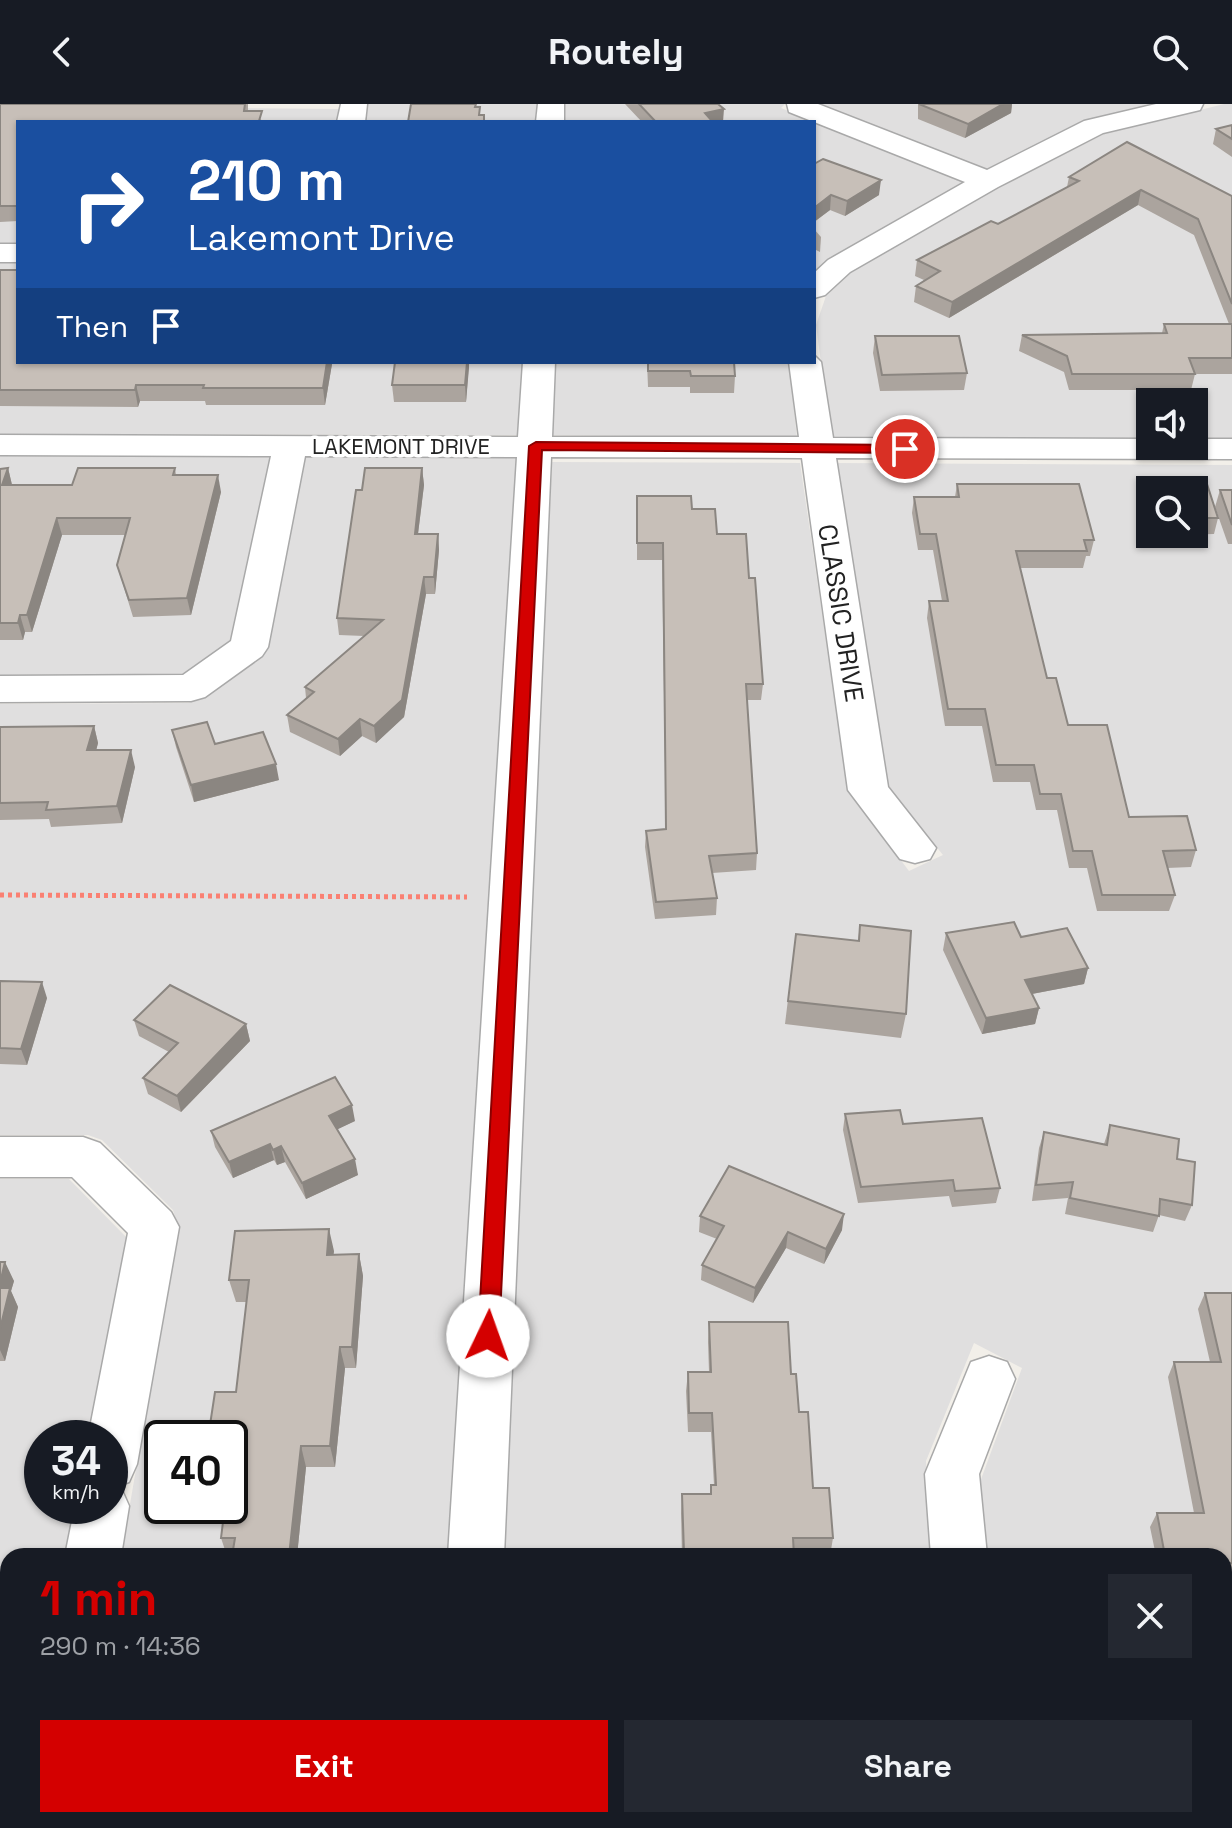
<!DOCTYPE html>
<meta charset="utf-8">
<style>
:root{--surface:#171b24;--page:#242831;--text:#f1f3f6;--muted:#9ea1a6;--accent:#d40000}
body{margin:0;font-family:"Space Grotesk",sans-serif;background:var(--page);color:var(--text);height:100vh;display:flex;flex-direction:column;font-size:30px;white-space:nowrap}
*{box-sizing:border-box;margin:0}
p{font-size:26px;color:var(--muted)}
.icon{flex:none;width:44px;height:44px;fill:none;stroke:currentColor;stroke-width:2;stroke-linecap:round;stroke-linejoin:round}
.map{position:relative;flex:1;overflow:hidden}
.drawer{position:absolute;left:0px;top:1444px;width:1232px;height:280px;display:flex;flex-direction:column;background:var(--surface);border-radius:24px 24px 0 0;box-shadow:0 2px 6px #0004}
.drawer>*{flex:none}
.top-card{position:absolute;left:16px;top:16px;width:800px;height:244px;border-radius:0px;box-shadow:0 2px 6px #0004;background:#1a4fa0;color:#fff;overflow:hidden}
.tools{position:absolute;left:1136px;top:284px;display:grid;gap:16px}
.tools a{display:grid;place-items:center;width:72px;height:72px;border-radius:0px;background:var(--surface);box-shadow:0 2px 6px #0004;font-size:40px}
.speed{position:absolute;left:24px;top:1316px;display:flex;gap:16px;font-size:40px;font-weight:700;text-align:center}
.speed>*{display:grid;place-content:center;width:104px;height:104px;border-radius:50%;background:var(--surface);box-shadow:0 2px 6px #0004;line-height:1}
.speed small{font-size:20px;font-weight:400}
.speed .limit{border:4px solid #111;border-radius:12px;background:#fff;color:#111}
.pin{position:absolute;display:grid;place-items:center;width:68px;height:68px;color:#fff;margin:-34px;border:4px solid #fff;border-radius:50%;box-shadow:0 2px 8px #0007}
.me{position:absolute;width:88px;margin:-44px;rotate:3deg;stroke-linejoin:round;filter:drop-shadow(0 0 6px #0008)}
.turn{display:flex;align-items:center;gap:28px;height:168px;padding:0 40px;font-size:36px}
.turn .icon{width:104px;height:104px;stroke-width:2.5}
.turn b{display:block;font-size:56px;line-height:68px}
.then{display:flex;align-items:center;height:76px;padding:0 40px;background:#0003;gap:16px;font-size:30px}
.round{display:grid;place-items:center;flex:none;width:84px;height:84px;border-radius:0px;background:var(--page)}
.overview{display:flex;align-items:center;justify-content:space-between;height:136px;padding:0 40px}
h1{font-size:48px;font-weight:700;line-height:60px;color:var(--accent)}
.primary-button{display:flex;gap:16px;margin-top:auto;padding:16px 40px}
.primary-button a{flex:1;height:92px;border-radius:0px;background:var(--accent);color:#fff;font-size:32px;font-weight:700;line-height:92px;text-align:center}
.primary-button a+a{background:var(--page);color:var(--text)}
header{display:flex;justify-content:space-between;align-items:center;height:104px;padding:0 40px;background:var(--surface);font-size:36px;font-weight:700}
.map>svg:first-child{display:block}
.residential{fill:#e0dfdf;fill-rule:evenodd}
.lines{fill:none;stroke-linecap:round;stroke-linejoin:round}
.minor-casing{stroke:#a9a9a9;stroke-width:3}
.path{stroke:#fa8072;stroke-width:5;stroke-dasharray:4 4;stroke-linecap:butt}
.minor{fill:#fff;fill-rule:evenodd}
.wall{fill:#aba49e}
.shaded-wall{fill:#8b8681}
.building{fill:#c7bfb8;stroke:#8b8681;stroke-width:2}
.route{fill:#d40000;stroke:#8a0000;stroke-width:2}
.labels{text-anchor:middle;stroke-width:7;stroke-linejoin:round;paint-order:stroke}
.far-street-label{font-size:22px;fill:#222;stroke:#fff}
.street-label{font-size:26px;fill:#222;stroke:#fff}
</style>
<header><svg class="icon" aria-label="back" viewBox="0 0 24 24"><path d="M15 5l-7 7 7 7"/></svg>Routely<svg class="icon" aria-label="search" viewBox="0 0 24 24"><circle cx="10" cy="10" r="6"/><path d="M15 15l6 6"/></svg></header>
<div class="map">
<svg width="1232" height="1724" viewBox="0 0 1232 1724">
<rect width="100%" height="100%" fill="#f2efe9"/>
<g class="residential">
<polygon points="368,0 537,0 536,18 365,18"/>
<polygon points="564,0 785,0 781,4 967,78 828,156 814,168 814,18 563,18"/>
<polygon points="814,0 1156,0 986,67"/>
<polygon points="1224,0 1232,0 1232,335 1194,334 1194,298 1150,298 1150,334 831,334 816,221 826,192 851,168 1000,83 1104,30"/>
<polygon points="0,2 340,5 337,18 18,18 18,140 0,140"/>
<polygon points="0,157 18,157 18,258 523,258 519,331 0,330"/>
<polygon points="555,258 789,258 797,334 553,331"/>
<polygon points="0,352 271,353 231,538 185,570 0,571"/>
<path d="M305,353h213l-70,1099h-327l57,-329 -5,-17 -71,-70 -14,-5h-88v-431l188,-1 15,-5 58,-42 7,-9zM162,1334h68v68h-68z"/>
<path d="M552,358l248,1 48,327 61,81 34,-16 -56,-69 -53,-323 398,2v1363h-218l-1,-8h211v-264h-237l-7,-74 42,-114 -48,-25 -48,118 5,95h-427zM1150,386h44v44h-44z"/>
<polygon points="0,1075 69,1075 127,1134 88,1334 42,1334 42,1402 75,1402 65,1452 8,1452 8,1583 0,1597"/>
<polygon points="8,1675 8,1716 432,1716 431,1724 0,1724 0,1681"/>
<polygon points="492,1716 952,1716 953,1724 492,1724"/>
</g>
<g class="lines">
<g class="minor-casing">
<g id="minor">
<polygon points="341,0 367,0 365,18 337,18"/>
<polygon points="538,0 564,0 564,18 536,18"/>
<polygon points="787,0 818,0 987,66 1084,17 1156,0 1203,0 1200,6 1103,29 998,83 850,168 825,191 814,194 814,169 828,156 965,78 789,8"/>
<rect x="0" y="140" width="18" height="18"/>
<polygon points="814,251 821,258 833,334 1150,335 1150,342 1194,342 1194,335 1232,335 1232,355 836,354 888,683 936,744 930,755 915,759 900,755 848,686 802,354 551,353 504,1452 448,1452 517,353 305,352 268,543 262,552 205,593 191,597 0,598 0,572 183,571 231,537 271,352 0,351 0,331 518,333 523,258 555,258 552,333 799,333 789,258 814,258"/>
<polygon points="0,1033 83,1033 100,1039 171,1108 179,1123 137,1360 129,1378 117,1382 121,1384 129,1402 121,1452 65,1452 75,1402 110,1402 110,1334 88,1334 128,1129 72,1073 0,1073"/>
<polygon points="989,1252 1007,1258 1015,1275 979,1370 987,1452 931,1452 925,1370 971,1258"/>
<polygon points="8,1608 8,1671 0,1675 0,1612"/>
<polygon points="432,1716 492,1716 493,1724 431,1724"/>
<polygon points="953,1716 1013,1716 1014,1724 952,1724"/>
</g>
</g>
<polyline class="path" points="0,791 467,793"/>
<use href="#minor" class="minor"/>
</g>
<g class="wall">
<polygon points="0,0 248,0 248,7 263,17 18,18 18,117 0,118"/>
<polygon points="625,0 718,0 723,18 642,18"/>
<polygon points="918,0 1012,0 1011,9 965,34 918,15"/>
<polygon points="1232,21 1232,53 1213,40 1216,25"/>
<polygon points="814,60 879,91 845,112 830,106 814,118"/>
<polygon points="1069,73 1232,92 1232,270 1195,270 1191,286 1069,286 1064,268 1019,247 1022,231 1162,229 1164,220 1229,220 1194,131 1138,101 949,214 914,198 916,182 924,176 915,172 917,156 998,120 1067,83"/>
<polygon points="814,125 821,133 820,148 814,145"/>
<polygon points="0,166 332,260 325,301 206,301 205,297 140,297 138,303 0,302"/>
<polygon points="875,232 967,269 964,286 880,287 873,249"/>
<polygon points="395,258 469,258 466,298 394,298 392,281"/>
<polygon points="647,258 735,272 734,289 690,289 690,283 648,283"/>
<polygon points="8,364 12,381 72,381 175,364 176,371 221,388 191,511 133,513 117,461 125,431 62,431 32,528 25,528 23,536 0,536 0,365"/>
<polygon points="422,364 424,381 418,430 438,430 439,446 435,490 426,490 404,613 376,639 362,632 340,652 290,628 287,611 306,594 305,583 364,532 339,531 337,514 362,386"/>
<polygon points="1167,377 1206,377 1218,414 1214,430 1175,431 1194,430 1194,386 1165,386"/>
<polygon points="957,380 1094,436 1090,452 1086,452 1083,464 1020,464 1047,574 1068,621 1129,713 1196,746 1191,763 1167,764 1175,791 1169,807 1097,807 1087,764 1069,764 1057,706 1036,706 1030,678 993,678 982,622 945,622 927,514 929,497 942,497 933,446 918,446 912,409 914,393 955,393"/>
<polygon points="1220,386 1232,386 1232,440 1228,440 1215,403"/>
<polygon points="637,392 692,405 717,430 749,474 763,580 761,596 747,596 757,749 756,766 712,769 717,794 716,811 655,815 645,743 646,727 666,725 662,456 637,456"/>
<polygon points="94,622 98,639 96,646 135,663 122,719 51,723 49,715 0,716 0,623"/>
<polygon points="172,626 215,640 279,676 194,698 176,643"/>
<polygon points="860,821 906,910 901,934 785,920 796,830 858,837"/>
<polygon points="946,829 1021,833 1088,864 1084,880 1032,890 1039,904 1035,920 982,930 943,846"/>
<polygon points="0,877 47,894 27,961 0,960"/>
<polygon points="134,916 246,920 250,937 181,1008 148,990 143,974 169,948 139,932"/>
<polygon points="845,1010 903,1020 1000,1084 996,1099 952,1103 949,1092 858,1099 843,1026"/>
<polygon points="355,1017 337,1025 358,1071 306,1095 285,1058 277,1061 274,1056 233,1074 215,1043 211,1027"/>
<polygon points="1110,1021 1177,1055 1192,1101 1185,1117 1159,1111 1153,1128 1065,1110 1068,1094 1032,1097 1039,1044 1044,1028 1104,1040"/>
<polygon points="700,1112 842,1126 824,1160 786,1144 753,1199 701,1176 702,1161 717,1135 699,1128"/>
<polygon points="334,1147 333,1151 359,1150 363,1172 356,1264 345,1264 335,1363 306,1363 297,1452 227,1452 221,1434 230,1402 230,1334 247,1198 236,1198 229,1176"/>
<polygon points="0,1158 14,1177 11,1187 18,1203 5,1257 0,1257"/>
<polygon points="1205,1189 1232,1189 1232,1472 1224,1472 1224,1452 1156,1452 1150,1423 1157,1409 1194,1409 1168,1273 1174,1258 1210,1258 1198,1205"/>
<polygon points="709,1218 791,1270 813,1384 833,1434 830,1452 682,1452 681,1409 682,1390 710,1390 711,1381 714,1381 711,1328 688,1328 686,1287 688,1268 709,1268 708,1238"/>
<rect x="1224" y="1527" width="8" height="185"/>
</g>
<g class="shaded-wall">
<polygon points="1003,0 1012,0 1011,9 965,34 968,20"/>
<polygon points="724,5 723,18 704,18 705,9"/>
<polygon points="881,76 879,91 845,112 847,97"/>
<polygon points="1141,86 1138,101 949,214 952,198"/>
<polygon points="831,91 830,106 814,118 814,104"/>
<polygon points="327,258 332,258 332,260 325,301 323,284"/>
<polygon points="467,258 469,258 469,264 466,298 465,281"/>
<polygon points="136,281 140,297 138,303 135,286"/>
<polygon points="8,364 12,381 2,381"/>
<polygon points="422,364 424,381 416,446 415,430"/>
<polygon points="218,371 221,388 191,511 187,494"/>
<polygon points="57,414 62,431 32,528 27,511"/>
<polygon points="438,430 439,446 435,490 434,473"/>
<polygon points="424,473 426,490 404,613 376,639 374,622"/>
<polygon points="20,511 25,528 23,536 18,519"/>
<polygon points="360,615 362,632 340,652 338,635"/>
<polygon points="94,622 98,639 92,663 87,646"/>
<polygon points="131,646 135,663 122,719 117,702"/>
<polygon points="276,660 279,676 194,698 191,681"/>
<polygon points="1088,864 1084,880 1021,892 1025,876"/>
<polygon points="42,878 47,894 27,961 21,945"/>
<polygon points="1039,904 1035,920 982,930 986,914"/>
<polygon points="246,920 250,937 181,1008 177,992"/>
<polygon points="352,1001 355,1017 332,1028 329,1012"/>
<polygon points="270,1040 274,1056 233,1074 229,1058"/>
<polygon points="281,1042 285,1058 277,1061 273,1046"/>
<polygon points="355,1055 358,1071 306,1095 302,1079"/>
<polygon points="844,1110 842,1126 824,1160 826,1145"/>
<polygon points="329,1125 334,1147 331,1173 327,1151"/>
<polygon points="788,1128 786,1144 753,1199 755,1184"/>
<polygon points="359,1150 363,1172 356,1264 352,1243"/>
<polygon points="5,1158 14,1177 11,1187 18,1203 5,1257 0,1246 0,1179"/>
<polygon points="340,1243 345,1264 335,1363 330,1342"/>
<polygon points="301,1342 306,1363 297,1452 289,1452"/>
</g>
<g class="building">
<polygon points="0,0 245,0 244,7 262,7 259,17 292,17 292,18 18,18 18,102 0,102"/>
<polygon points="411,0 476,0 475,3 480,3 479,11 484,11 484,18 408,18"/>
<polygon points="639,0 718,0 724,5 705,9 713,18 656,18"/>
<polygon points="919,0 1003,0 968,20"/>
<polygon points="1232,21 1232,35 1216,25"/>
<polygon points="1127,38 1232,92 1232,200 1198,115 1141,86 952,198 916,182 940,167 917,156 991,117 998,120 1079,77 1069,73"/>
<polygon points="823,55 881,76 847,97 831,91 814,104 814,60"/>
<polygon points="0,166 18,166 18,258 327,258 323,284 203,284 204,281 136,281 135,286 0,286"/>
<polygon points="1164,220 1232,220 1232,254 1189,254 1195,270 1072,270 1067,252 1022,231 1167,229"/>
<polygon points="875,232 959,232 967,269 882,271"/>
<polygon points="395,258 467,258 465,281 392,281"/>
<polygon points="648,258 734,258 735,272 691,272 690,267 648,267"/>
<polygon points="8,364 2,381 72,381 78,364 175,364 173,371 218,371 187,494 129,496 117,461 130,414 57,414 27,511 20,511 18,519 0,519 0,365"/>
<polygon points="365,364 422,364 415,430 438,430 434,473 424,473 402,596 374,622 360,615 338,635 287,611 314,588 305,583 383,516 337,514 356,386 362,386"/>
<polygon points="1167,377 1206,377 1218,414 1194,414 1194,386 1170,386"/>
<polygon points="957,380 1079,380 1094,436 1084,436 1087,447 1016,447 1047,574 1056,574 1068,621 1107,621 1129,713 1187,712 1196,746 1163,747 1175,791 1102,791 1092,747 1073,747 1061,690 1040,690 1034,661 996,661 985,605 948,605 929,497 948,497 936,430 920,430 914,393 959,393"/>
<polygon points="1220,386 1232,386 1232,421"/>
<polygon points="637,392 691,392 692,405 715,405 717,430 746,430 749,474 755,474 763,580 746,580 757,749 709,752 717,794 656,798 646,727 666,725 663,439 637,439"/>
<polygon points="207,618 215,640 263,628 276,660 191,681 172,626"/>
<polygon points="94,622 87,646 131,646 117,702 46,706 48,698 0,699 0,623"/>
<polygon points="1014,818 1021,833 1067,824 1088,864 1025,876 1039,904 986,914 946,829"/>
<polygon points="860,821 911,827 906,910 788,897 796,830 859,837"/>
<polygon points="0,877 42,878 21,945 0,944"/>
<polygon points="170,881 246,920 177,992 143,974 178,939 134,916"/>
<polygon points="335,973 352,1001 329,1012 355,1055 302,1079 281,1042 273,1046 270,1040 229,1058 211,1027"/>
<polygon points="900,1006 903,1020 982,1014 1000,1084 955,1087 953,1076 861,1083 845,1010"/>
<polygon points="1110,1021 1179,1035 1177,1055 1195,1058 1192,1101 1160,1095 1159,1112 1070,1094 1073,1078 1036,1081 1044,1028 1107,1041"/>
<polygon points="729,1062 844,1110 826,1145 788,1128 755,1184 702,1161 724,1122 700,1112"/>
<polygon points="329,1125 327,1151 359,1150 352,1243 340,1243 330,1342 301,1342 289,1452 232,1452 235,1434 221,1434 225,1402 230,1402 230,1364 233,1345 230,1345 230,1334 208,1334 215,1288 236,1288 249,1176 229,1176 235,1127"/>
<polygon points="0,1158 5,1158 0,1179"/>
<polygon points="0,1184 10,1184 0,1225"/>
<polygon points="1205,1189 1232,1189 1232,1459 1224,1459 1224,1452 1165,1452 1157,1409 1204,1409 1174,1258 1221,1258"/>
<polygon points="709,1218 788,1218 791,1270 796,1270 799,1308 808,1308 813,1384 829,1384 833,1434 793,1434 794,1452 714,1452 714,1449 684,1449 682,1390 711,1390 711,1381 716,1381 712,1309 689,1309 688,1268 711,1268"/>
<rect x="1224" y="1527" width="8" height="169"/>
<polygon points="67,1716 97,1716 106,1724 60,1724"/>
<polygon points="720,1716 792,1716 793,1724 720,1724"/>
</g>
<polygon class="route" points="536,338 905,341 912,345 905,349 542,346 499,1232 496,1239 488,1242 481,1239 478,1232 529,342"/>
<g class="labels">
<g class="far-street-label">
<text x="401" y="350">LAKEMONT DRIVE</text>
</g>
<g class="street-label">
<text transform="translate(841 509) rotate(81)" y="9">CLASSIC DRIVE</text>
</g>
</g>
</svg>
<div class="tools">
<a><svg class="icon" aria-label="sound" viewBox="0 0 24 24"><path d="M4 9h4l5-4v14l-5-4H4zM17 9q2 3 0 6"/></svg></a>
<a><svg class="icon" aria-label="search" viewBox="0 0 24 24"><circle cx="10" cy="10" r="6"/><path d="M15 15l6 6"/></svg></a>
</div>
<div class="speed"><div>34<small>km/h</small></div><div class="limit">40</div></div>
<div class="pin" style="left:905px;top:345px;background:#d93025"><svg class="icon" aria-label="arrive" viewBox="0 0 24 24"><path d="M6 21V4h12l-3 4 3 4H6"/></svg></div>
<svg class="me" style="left:488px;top:1232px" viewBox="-20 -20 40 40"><circle r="19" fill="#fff"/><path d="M0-13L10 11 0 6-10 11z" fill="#d40000"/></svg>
<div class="top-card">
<div class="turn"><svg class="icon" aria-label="right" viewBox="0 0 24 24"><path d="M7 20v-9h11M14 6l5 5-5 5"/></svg><div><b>210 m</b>Lakemont Drive</div></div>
<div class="then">Then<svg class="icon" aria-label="arrive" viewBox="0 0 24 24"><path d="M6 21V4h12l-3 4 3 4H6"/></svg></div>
</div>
<section class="drawer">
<div class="overview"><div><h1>1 min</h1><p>290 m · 14:36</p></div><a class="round"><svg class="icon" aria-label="close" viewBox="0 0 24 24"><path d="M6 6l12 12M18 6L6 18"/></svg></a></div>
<div class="primary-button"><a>Exit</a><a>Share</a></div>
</section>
</div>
